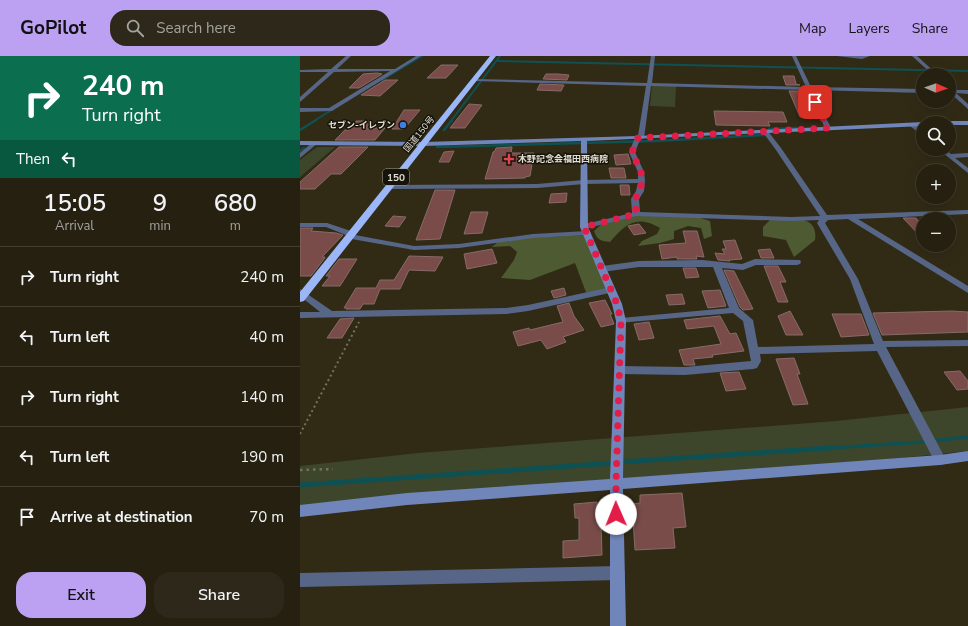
<!DOCTYPE html>
<meta charset="utf-8">
<style>
:root{--surface:#252010;--page:#2d2819;--text:#f1f3f6;--muted:#a3a39f;--line:#423e30;--accent:#bca0f2}
body{margin:0;font-family:"Nunito Sans","Noto Sans JP",sans-serif;background:var(--page);color:var(--text);height:100vh;display:flex;flex-direction:column;font-size:15px;white-space:nowrap}
*{box-sizing:border-box;margin:0}
p{font-size:13px;color:var(--muted)}
.icon{flex:none;width:22px;height:22px;fill:none;stroke:currentColor;stroke-width:2;stroke-linecap:round;stroke-linejoin:round}
.map{position:relative;flex:1;overflow:hidden}
.drawer{display:flex;flex-direction:column;background:var(--surface);width:300px}
.drawer>*{flex:none}
.guide{background:#0b6e4f;color:#fff;overflow:hidden}
.needle{width:26px;rotate:92deg}
.fabs{position:absolute;left:616px;top:12px;display:grid;gap:8px}
.fabs a{display:grid;place-items:center;width:40px;height:40px;border-radius:50%;background:var(--surface);box-shadow:0 4px 16px #0002,0 0 0 1px var(--line);font-size:20px}
.pin{position:absolute;display:grid;place-items:center;width:34px;height:34px;color:#fff;margin:-17px;border-radius:8px;box-shadow:0 2px 6px #0006}
.me{position:absolute;width:44px;margin:-22px;rotate:359deg;stroke-linejoin:round;filter:drop-shadow(0 0 3px #0008)}
.turn{display:flex;align-items:center;gap:14px;height:84px;padding:0 16px;font-size:18px}
.turn .icon{width:52px;height:52px;stroke-width:2.5}
.turn b{display:block;font-size:28px;line-height:34px}
.then{display:flex;align-items:center;height:38px;padding:0 16px;background:#0003;gap:8px;font-size:15px}
.eta{display:flex;justify-content:space-evenly;align-items:center;height:68px;text-align:center}
.eta b{font-size:24px;font-weight:600;line-height:28px}
.action{display:flex;gap:8px;margin-top:auto;padding:8px 16px}
.action a{flex:1;height:46px;border-radius:16px;background:var(--accent);color:#111;font-size:16px;font-weight:600;line-height:46px;text-align:center}
.action a+a{background:var(--page);color:var(--text)}
ul{padding:0;list-style:none}
li{display:flex;align-items:center;gap:12px;height:60px;padding:0 16px;border-top:1px solid var(--line)}
li div{flex:1}
li b{display:block;font-size:15px}
li em{font-style:normal}
header{display:flex;align-items:center;gap:24px;box-sizing:border-box;height:56px;padding:0 20px;background:var(--accent);color:#111}
header strong{font-size:19px}
nav{display:flex;gap:22px;margin-inline-start:auto;font-size:14px}
.search{width:280px;height:36px;background:var(--page);display:flex;align-items:center;gap:10px;box-sizing:border-box;padding:0 14px;border-radius:16px;color:var(--muted);font-size:15px}
main{display:flex;flex:1;min-height:0}
.map>svg:first-child{display:block}
.green{fill:#3d462a}
.forest{fill:#4d5a32}
.lines{fill:none;stroke-linecap:round;stroke-linejoin:round}
.stream-far3{stroke:#0f5153;stroke-width:2}
.stream-far2{stroke:#0f5153;stroke-width:2.5}
.stream-far1{stroke:#0f5153;stroke-width:3.5}
.stream{stroke:#0f5153;stroke-width:5}
.building{fill:#7a4c49;stroke:#866b68}
.path-far1{stroke:#76715f;stroke-width:2;stroke-dasharray:2 3;stroke-linecap:butt}
.path{stroke:#76715f;stroke-width:2.5;stroke-dasharray:2.5 4;stroke-linecap:butt}
.street{fill:#576686;fill-rule:evenodd}
.secondary{fill:#7086ba;fill-rule:evenodd}
.highway{fill:#9bb7f8;fill-rule:evenodd}
.route{stroke:#e11d48;stroke-width:7;stroke-dasharray:0 12.6}
.shop-dot{fill:#3f7fe0;stroke:#16130a;stroke-width:1.5}
.health-dot{fill:#e0444e;stroke:#16130a;stroke-width:1.5}
.labels{text-anchor:middle;stroke-width:3;stroke-linejoin:round;paint-order:stroke}
.far-poi-label{font-size:9px;font-weight:bold;fill:#e1ddd0;stroke:#16130a;text-anchor:end}
.far-street-label{font-size:9px;fill:#e1ddd0;stroke:#16130a}
.shield{fill:#16130a;stroke:#a4a095;stroke-width:1}
.shield-label{font-size:10px;font-weight:bold;fill:#e1ddd0}
</style>
<header>
<strong>GoPilot</strong>
<div class="search"><svg class="icon" aria-label="search" viewBox="0 0 24 24"><circle cx="10" cy="10" r="6"/><path d="M15 15l6 6"/></svg>Search here</div>
<nav><a>Map</a><a>Layers</a><a>Share</a></nav>
</header>
<main>
<section class="drawer">
<div class="guide">
<div class="turn"><svg class="icon" aria-label="right" viewBox="0 0 24 24"><path d="M7 20v-9h11M14 6l5 5-5 5"/></svg><div><b>240 m</b>Turn right</div></div>
<div class="then">Then<svg class="icon" aria-label="left" viewBox="0 0 24 24"><path d="M17 20v-9H6M10 6l-5 5 5 5"/></svg></div>
</div>
<div class="eta">
<div><b>15:05</b><p>Arrival</p></div>
<div><b>9</b><p>min</p></div>
<div><b>680</b><p>m</p></div>
</div>
<ul>
<li><svg class="icon" aria-label="right" viewBox="0 0 24 24"><path d="M7 20v-9h11M14 6l5 5-5 5"/></svg><div><b>Turn right</b></div><em>240 m</em></li>
<li><svg class="icon" aria-label="left" viewBox="0 0 24 24"><path d="M17 20v-9H6M10 6l-5 5 5 5"/></svg><div><b>Turn left</b></div><em>40 m</em></li>
<li><svg class="icon" aria-label="right" viewBox="0 0 24 24"><path d="M7 20v-9h11M14 6l5 5-5 5"/></svg><div><b>Turn right</b></div><em>140 m</em></li>
<li><svg class="icon" aria-label="left" viewBox="0 0 24 24"><path d="M17 20v-9H6M10 6l-5 5 5 5"/></svg><div><b>Turn left</b></div><em>190 m</em></li>
<li><svg class="icon" aria-label="arrive" viewBox="0 0 24 24"><path d="M6 21V4h12l-3 4 3 4H6"/></svg><div><b>Arrive at destination</b></div><em>70 m</em></li>
</ul>
<div class="action"><a>Exit</a><a>Share</a></div>
</section>
<div class="map">
<svg width="668" height="570" viewBox="0 0 668 570">
<rect width="100%" height="100%" fill="#312b16"/>
<g class="green">
<polygon points="352,29 376,30 375,51 350,50"/>
<polygon points="17,91 35,91 0,121 0,104"/>
<polygon points="668,351 668,395 434,419 0,453 0,410 118,397 536,365"/>
</g>
<g class="forest">
<path d="M336,158l61,3 13,4 2,15 -8,3 -3,-11 -13,-2 -14,5v8l-14,4 -22,3 4,-5 15,-7 3,-6c-23,-14 -35,-4 -50,14 -9,-1 -13,-2 -16,-11l11,-10z"/>
<path d="M471,163c18,0 48,-6 44,21l-21,17 -8,-17 -23,-4v-9z"/>
<polygon points="288,179 311,234 287,239 275,207 230,224 201,222 214,204 217,196 210,190 192,191 199,185 223,182"/>
</g>
<g class="lines">
<g class="stream-far3">
<polyline points="197,5 668,15"/>
<polyline points="82,24 122,0"/>
<polyline points="14,65 33,53"/>
<polyline points="151,65 200,0"/>
</g>
<g class="stream-far2">
<polyline points="621,67 651,66"/>
<polyline points="0,74 16,64"/>
<polyline points="144,74 152,64"/>
<polyline points="137,91 355,85 465,79 469,73 497,72"/>
<polyline points="0,95 4,92"/>
</g>
<polyline class="stream-far1" points="515,393 622,386 668,381"/>
<g class="stream">
<polyline points="320,406 530,392"/>
<polyline points="0,429 314,407"/>
</g>
</g>
<g class="building">
<polygon points="141,9 158,9 146,22 127,22"/>
<polygon points="77,17 82,18 59,32 49,32 63,18"/>
<polygon points="246,18 258,18 269,19 267,24 243,23"/>
<polygon points="483,20 494,20 496,28 500,29 486,29"/>
<polygon points="85,24 98,24 80,40 61,39"/>
<polygon points="240,28 264,29 261,35 237,34"/>
<polygon points="489,35 502,35 506,45 508,45 515,61 500,61"/>
<polygon points="169,48 182,49 165,72 150,72"/>
<polygon points="104,54 120,54 104,73 92,73"/>
<polygon points="414,55 483,56 487,66 468,66 470,70 416,69"/>
<polygon points="56,65 72,65 66,72 85,72 75,84 35,84 45,74 49,74"/>
<polygon points="39,91 68,91 41,118 31,118 15,133 0,133 0,126"/>
<polygon points="212,91 211,97 234,97 230,120 225,121 225,122 185,123 193,96 195,95 196,92"/>
<polygon points="154,95 149,106 139,106 144,96"/>
<polygon points="328,98 331,108 316,109 314,99"/>
<polygon points="309,112 324,112 326,122 311,122"/>
<polygon points="320,129 329,129 330,139 321,139"/>
<polygon points="135,134 155,134 140,183 116,184"/>
<polygon points="267,137 266,146 249,147 251,138"/>
<polygon points="171,156 188,156 182,177 164,178"/>
<polygon points="93,160 106,161 99,171 85,170"/>
<polygon points="603,162 616,162 623,170 623,183"/>
<polygon points="339,168 346,177 334,179 328,170"/>
<polygon points="0,172 13,172 11,175 36,177 43,179 22,201 25,201 24,203 11,220 0,220"/>
<polygon points="383,175 397,175 404,201 396,200 397,203 377,203 377,201 362,203 359,189 386,187"/>
<polygon points="435,184 442,203 429,204 430,205 418,204 415,197 425,198 422,193 426,193 423,185"/>
<polygon points="192,193 197,207 167,213 164,198"/>
<polygon points="470,193 474,202 461,202 458,194"/>
<polygon points="109,200 143,201 135,215 109,214 100,233 80,233 74,248 63,248 60,253 46,253 47,252 44,252 56,232 76,232 80,224 94,224"/>
<polygon points="39,203 57,203 40,230 22,230 30,220 26,220"/>
<polygon points="464,210 478,210 486,226 480,226 488,246 478,246"/>
<polygon points="383,212 396,212 399,221 386,222"/>
<polygon points="424,214 434,215 453,253 443,254 440,251"/>
<polygon points="264,232 266,239 254,242 251,235"/>
<polygon points="420,234 426,250 408,252 402,235"/>
<polygon points="382,238 385,248 369,249 366,239"/>
<polygon points="305,244 312,258 310,258 314,268 301,271 289,247"/>
<polygon points="269,247 274,260 284,274 263,281 266,286 247,293 241,284 218,290 213,276 229,272 230,274 263,266 257,250"/>
<polygon points="490,255 503,279 486,279 478,260"/>
<polygon points="652,255 668,256 668,276 582,279 573,257"/>
<polygon points="532,258 561,258 569,279 541,281"/>
<polygon points="420,260 430,278 436,277 444,295 412,299 413,301 393,303 395,309 384,309 379,294 421,288 414,270 387,273 384,264"/>
<polygon points="54,262 42,282 27,282 40,263"/>
<polygon points="349,266 354,282 339,284 334,268"/>
<polygon points="494,302 500,318 497,318 508,348 493,349 476,303"/>
<polygon points="660,315 668,325 668,333 657,334 644,316"/>
<polygon points="439,316 446,333 426,335 420,317"/>
<polygon points="382,437 386,471 373,472 375,492 335,494 332,448 340,447 340,439"/>
<polygon points="297,446 298,466 301,466 302,499 263,502 263,485 279,484 279,462 275,462 274,448"/>
</g>
<g class="lines">
<polyline class="path-far1" points="0,378 59,266"/>
<polyline class="path" points="0,414 33,413"/>
<g class="street">
<polygon points="46,0 51,0 37,13 95,13 116,0 121,0 32,55 0,56 0,52 29,52 90,15 34,16 0,46 0,41 28,16 0,16 0,14 31,13"/>
<polygon points="351,0 355,0 352,27 506,31 492,0 496,0 511,31 623,33 623,37 512,34 531,72 528,74 525,72 507,34 351,30 344,82 340,84 335,96 344,116 345,124 344,135 339,143 340,156 491,161 520,160 476,94 462,75 465,73 467,74 481,92 527,159 668,154 668,158 558,163 668,230 668,237 548,163 528,164 525,167 558,223 583,285 668,284 668,290 586,291 644,400 646,404 644,408 640,409 636,408 577,295 460,298 461,305 457,312 453,313 385,319 320,318 316,317 315,314 316,311 320,310 385,311 451,305 443,265 433,257 318,267 316,265 321,262 429,252 413,211 339,211 302,216 298,213 302,210 339,205 402,204 442,208 455,203 500,204 501,206 500,208 497,209 456,209 443,214 422,212 439,252 453,264 458,291 574,288 550,223 517,167 519,164 491,165 336,160 284,173 280,171 281,169 332,157 331,143 336,135 338,127 284,128 237,132 89,133 86,131 89,129 237,128 284,124 338,123 338,116 329,96 335,82 338,80 346,30 174,25 172,24 174,23 347,27"/>
<polygon points="537,0 570,0 562,3"/>
<polygon points="612,0 617,0 638,19 633,19"/>
<polygon points="649,31 653,34 668,34 668,38 656,37 668,48 668,53 649,36"/>
<polygon points="610,68 614,68 623,75 623,80 610,70"/>
<polygon points="13,86 18,87 0,102 0,97"/>
<polygon points="638,93 645,93 651,98 668,97 668,101 655,102 668,112 668,117"/>
<polygon points="0,167 27,167 54,176 55,179 114,190 159,188 233,178 287,175 291,177 287,179 233,182 159,192 114,194 46,182 46,179 26,171 0,171"/>
<polygon points="311,231 314,232 315,234 314,236 228,255 206,258 0,262 0,256 20,256 0,240 0,233 32,255 206,252 228,249"/>
<polygon points="318,510 323,512 325,517 323,522 318,524 0,531 0,517"/>
</g>
<g class="secondary">
<polygon points="649,65 668,65 668,69 649,69 649,67 646,67"/>
<polygon points="623,67 623,70 287,85 288,171 322,248 326,265 323,422 640,399 668,395 668,405 640,409 323,433 326,570 310,570 310,434 107,449 0,461 0,449 107,437 310,423 316,265 312,248 280,171 281,85 124,90 0,89 0,85 124,86 338,80 623,66 625,67"/>
</g>
<polygon class="highway" points="190,0 196,0 4,245 0,246 0,236"/>
</g>
<g class="lines">
<polyline class="route" points="316,458 316,428 321,265 317,248 284,171 336,158 335,143 340,135 342,124 341,116 332,96 338,82 528,72 515,46"/>
</g>
<circle class="shop-dot" cx="103" cy="69" r="4"/>
<path class="health-dot" d="M207 97h4v4h4v4h-4v4h-4v-4h-4v-4h4z"/>
<g class="labels">
<g class="far-poi-label">
<text x="95" y="72">セブン-イレブン</text>
<text x="218" y="106" text-anchor="start">木野記念会福田西病院</text>
</g>
<g class="far-street-label">
<text transform="translate(119 78) rotate(-51)" y="3">国道150号</text>
</g>
<rect class="shield" x="83" y="113" width="26" height="16" rx="3"/>
<g class="shield-label">
<text x="96" y="125">150</text>
</g>
</g>
</svg>
<div class="fabs">
<a><svg class="needle" viewBox="-14 -14 28 28"><path d="M0-13l5 13h-10z" fill="#e53935"/><path d="M0 13l5-13h-10z" fill="#a3a39f"/></svg></a>
<a><svg class="icon" aria-label="search" viewBox="0 0 24 24"><circle cx="10" cy="10" r="6"/><path d="M15 15l6 6"/></svg></a>
<a>+</a>
<a>−</a>
</div>
<div class="pin" style="left:515px;top:46px;background:#d93025"><svg class="icon" aria-label="arrive" viewBox="0 0 24 24"><path d="M6 21V4h12l-3 4 3 4H6"/></svg></div>
<svg class="me" style="left:316px;top:458px" viewBox="-20 -20 40 40"><circle r="19" fill="#fff"/><path d="M0-13L10 11 0 6-10 11z" fill="#e11d48"/></svg>
</div>
</main>
